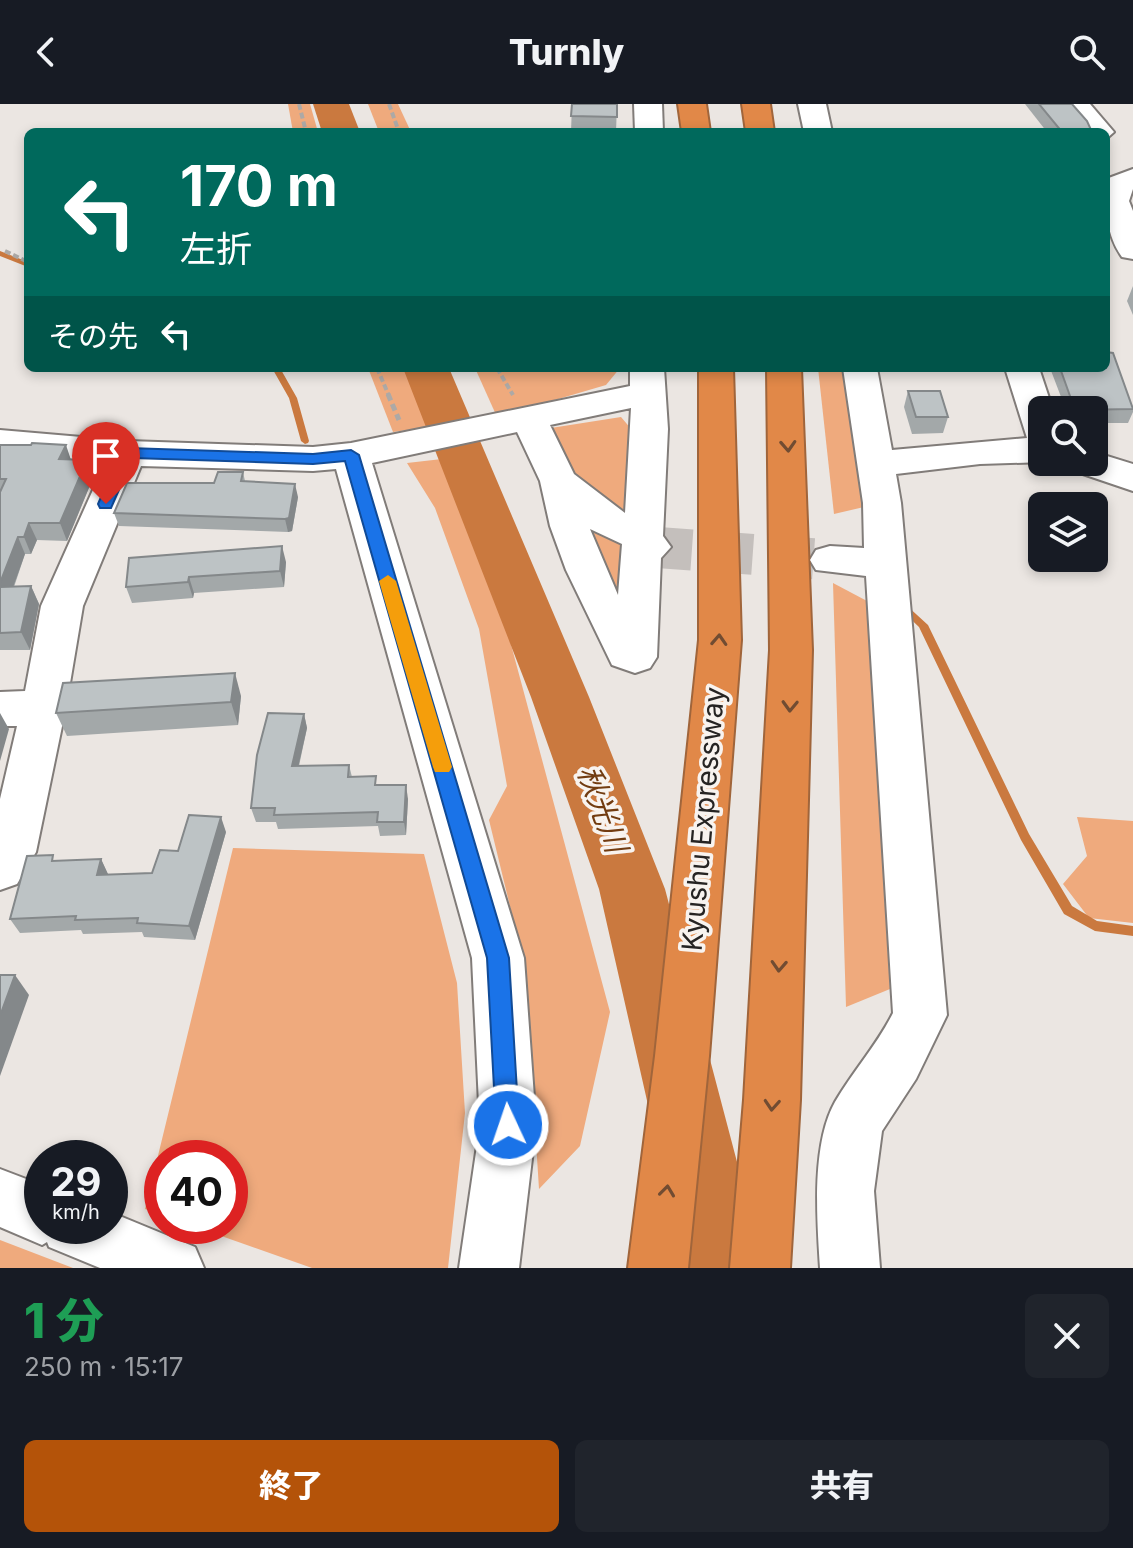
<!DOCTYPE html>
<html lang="ja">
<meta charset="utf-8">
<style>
:root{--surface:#171b24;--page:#20242c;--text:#f1f3f6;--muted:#9ea1a6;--accent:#b45309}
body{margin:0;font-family:Inter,"Noto Sans JP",sans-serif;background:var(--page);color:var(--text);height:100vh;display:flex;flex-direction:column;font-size:30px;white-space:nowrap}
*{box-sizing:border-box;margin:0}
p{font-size:26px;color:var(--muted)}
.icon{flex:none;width:44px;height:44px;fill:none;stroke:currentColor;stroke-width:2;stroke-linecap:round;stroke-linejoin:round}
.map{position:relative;height:1164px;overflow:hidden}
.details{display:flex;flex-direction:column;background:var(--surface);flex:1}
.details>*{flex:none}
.guide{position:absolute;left:24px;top:24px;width:1086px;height:244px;border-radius:12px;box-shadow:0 4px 12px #0003;background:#00695c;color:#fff;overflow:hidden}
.buttons{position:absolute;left:1028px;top:292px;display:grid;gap:16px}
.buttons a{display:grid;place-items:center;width:80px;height:80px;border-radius:12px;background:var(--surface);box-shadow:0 4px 12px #0003;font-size:40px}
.speed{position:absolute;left:24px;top:1036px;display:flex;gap:16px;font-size:40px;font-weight:700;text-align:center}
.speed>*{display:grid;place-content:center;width:104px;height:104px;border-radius:50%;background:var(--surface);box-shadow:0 4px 12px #0003;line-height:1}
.speed small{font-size:20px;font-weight:400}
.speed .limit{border:12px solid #d22;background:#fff;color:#111}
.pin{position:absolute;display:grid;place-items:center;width:68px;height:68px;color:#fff;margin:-82px -34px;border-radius:50% 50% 50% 0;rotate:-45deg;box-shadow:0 0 8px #0007}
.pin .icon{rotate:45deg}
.me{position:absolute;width:88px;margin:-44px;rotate:357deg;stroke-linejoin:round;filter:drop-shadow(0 0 6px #0008)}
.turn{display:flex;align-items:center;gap:28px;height:168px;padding:0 24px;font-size:36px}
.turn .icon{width:104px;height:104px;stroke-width:2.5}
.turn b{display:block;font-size:56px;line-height:68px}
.then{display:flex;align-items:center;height:76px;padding:0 24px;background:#0003;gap:16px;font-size:30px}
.round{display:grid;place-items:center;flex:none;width:84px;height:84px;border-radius:12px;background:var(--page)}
.head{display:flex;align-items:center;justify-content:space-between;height:136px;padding:0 24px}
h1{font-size:48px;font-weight:800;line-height:60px;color:#1e9e55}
.button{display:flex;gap:16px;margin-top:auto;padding:16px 24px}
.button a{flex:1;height:92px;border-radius:12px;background:var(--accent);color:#fff;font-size:32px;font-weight:800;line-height:92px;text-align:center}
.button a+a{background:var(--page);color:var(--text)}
header{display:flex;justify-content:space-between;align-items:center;height:104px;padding:0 24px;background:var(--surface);font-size:36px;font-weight:800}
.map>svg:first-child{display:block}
.green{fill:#efaa7d}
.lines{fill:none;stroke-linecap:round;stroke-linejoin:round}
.stream{fill:#ca793f;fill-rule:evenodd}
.river{fill:#ca793f;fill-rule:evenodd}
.minor-tunnel{stroke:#c4bfbc;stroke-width:41;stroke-dasharray:41 20;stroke-linecap:butt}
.minor-casing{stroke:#817c79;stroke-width:4}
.highway-casing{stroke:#a0653b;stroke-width:4}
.path-far1{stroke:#ada9a6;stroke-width:4;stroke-dasharray:6 3;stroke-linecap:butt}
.path{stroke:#ada9a6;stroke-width:5;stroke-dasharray:7 4;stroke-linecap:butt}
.minor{fill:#fff;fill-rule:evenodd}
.highway{fill:#e18848;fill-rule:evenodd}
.wall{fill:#a3a8a9}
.shaded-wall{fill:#84888a}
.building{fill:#bdc3c5;stroke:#84888a;stroke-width:2}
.oneway{stroke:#714c32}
.route{fill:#1a73e8;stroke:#114b97;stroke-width:2}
.slow{fill:#f59e0b}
.labels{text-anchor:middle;stroke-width:7;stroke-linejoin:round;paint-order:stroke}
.street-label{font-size:28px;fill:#262423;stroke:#f8f3ef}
.water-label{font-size:30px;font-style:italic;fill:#723c11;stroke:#f8f3ef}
</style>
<header><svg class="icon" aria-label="back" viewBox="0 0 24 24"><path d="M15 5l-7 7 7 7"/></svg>Turnly<svg class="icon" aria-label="search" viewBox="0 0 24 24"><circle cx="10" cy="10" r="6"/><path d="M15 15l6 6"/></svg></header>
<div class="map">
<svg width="1133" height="1164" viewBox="0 0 1133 1164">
<rect width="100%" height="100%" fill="#ebe6e2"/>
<g class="green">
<polygon points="288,0 310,0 318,28 293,28"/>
<polygon points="368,0 398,0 411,28 379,28"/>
<polygon points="368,264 404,264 436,322 393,328"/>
<polygon points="475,264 620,264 606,281 497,313"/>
<polygon points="818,264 843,264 864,403 834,410"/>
<polygon points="621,313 632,326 620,497 575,416 570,360 551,324"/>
<polygon points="442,355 506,522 610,908 580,1042 539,1085 525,864 489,716 507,682 479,525 435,404 407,359"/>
<polygon points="833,479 867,497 890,885 846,903"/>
<polygon points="1077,713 1133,717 1133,819 1089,814 1063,780 1087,752"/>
<polygon points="233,744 424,750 457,879 465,1009 448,1164 312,1164 193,1122 230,1122 230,1054 162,1054 162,1111 145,1105"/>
<polygon points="0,1136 73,1164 0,1164"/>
</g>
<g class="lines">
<g class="stream">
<polygon points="0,147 28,158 28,163 0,152"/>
<polygon points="272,264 280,264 297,294 309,337 308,339 305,340 301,337 289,294"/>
<polygon points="902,499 905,500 928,521 1029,730 1072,802 1097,817 1133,822 1133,832 1095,827 1064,810 1021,736 919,523 897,502"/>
</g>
<g class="river">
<polygon points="313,0 349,0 360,28 322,28"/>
<polygon points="403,264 449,264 589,593 665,785 765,1164 685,1164 599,785 531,593"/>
</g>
<polyline class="minor-tunnel" points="651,443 830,456"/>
<g class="minor-casing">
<g id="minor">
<polygon points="634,0 662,0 663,28 635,28"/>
<polygon points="798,0 826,0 832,28 804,28"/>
<polygon points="1061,0 1090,0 1114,28 1106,35 1106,28 1085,28"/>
<path d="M1133,65v20l-4,12 4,10v48l-11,-2c-17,-24 -16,-50 -16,-78z"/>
<path d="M630,264h34l4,61 -5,107 8,11 -10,11 -4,99 -7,11 -15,5 -23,-8 -46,-95 -16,-44 -10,-45 -23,-49 -145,31 152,495 12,167 -17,143h-60l21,-143 -8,-167 -136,-489 -23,2 -172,-5 -58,140 -17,101 -30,145 -19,32 -17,6v-91l17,-73h-17v-34l25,-1 16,-85 64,-143 -105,-9v-24l128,11 185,6 38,-4 279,-57zM631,304l-6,105 -51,-39 -24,-49zM590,425l32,15 -4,51z"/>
<path d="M843,264h34l15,82 135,-12 -22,-70h34l14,42h-11v52h4l-66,2 -84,10 5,29 46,512 -31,64 -34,52 -8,60 6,77h-60c-3,-48 -9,-123 15,-166 18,-31 42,-57 58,-89l-27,-437 -50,-6 -6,-10 6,-10 14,-4 34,2 -1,-45z"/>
<polygon points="1094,348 1133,360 1133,387 1074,367 1068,358 1094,358"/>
<polygon points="0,1065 42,1081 42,1122 110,1122 110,1108 195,1143 204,1164 100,1164 49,1143 47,1138 42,1141 0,1123"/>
</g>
</g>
<g class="highway-casing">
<g id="highway">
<polygon points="678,0 706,0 710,28 682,28"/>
<polygon points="742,0 770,0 774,28 746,28"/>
<polygon points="699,264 733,264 741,536 709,952 688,1164 628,1164 655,952 699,536"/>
<polygon points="767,264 801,264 812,546 800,996 790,1164 730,1164 744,996 770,546"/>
</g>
</g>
<g class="path-far1">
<polyline points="299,0 306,28"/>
<polyline points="389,0 399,28"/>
<polyline points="5,147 28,158"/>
<polyline points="377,264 389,292"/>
<polyline points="497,264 513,291"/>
</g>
<polyline class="path" points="388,290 399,316"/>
<use href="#minor" class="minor"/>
<use href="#highway" class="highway"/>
</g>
<g class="wall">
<polygon points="572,0 617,0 616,28 571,28"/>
<polygon points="1025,0 1072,0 1092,28 1047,28"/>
<polygon points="1133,182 1133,211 1127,197"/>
<polygon points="1050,264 1106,264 1133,303 1133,308 1128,319 1094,319 1094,306 1066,306"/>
<polygon points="908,287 948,313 943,329 912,330 904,303"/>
<polygon points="0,341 71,356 87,356 93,374 67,437 37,436 31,450 25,450 14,483 31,482 39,500 30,546 0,546"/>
<polygon points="243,368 245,377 298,393 292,427 288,428 119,422 114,409 214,379"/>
<polygon points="286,458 284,483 194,489 193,494 132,499 126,483"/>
<polygon points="241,592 238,621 67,632 56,609"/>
<polygon points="304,610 307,624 299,662 349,661 352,673 378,681 408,695 406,731 380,732 378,722 278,725 276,718 256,718 251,704"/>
<polygon points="226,728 195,836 144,833 142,828 83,830 81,826 20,829 10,815 56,757 101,755 108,771 152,769 178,747"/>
</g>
<g class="shaded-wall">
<polygon points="66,341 72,359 59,355"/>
<polygon points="87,356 93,374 67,437 60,419"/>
<polygon points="295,380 298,393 292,427 288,428 285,415"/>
<polygon points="29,419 37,436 31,450 24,433"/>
<polygon points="18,433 25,450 7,500 0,486 0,479"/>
<polygon points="282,442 286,458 284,483 280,467"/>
<polygon points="189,473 194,489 193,494 188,478"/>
<polygon points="31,482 39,500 30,546 21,528"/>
<polygon points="235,569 241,592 238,621 231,598"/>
<polygon points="0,609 9,625 0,657"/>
<polygon points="304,610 307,624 295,677 292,662"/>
<polygon points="406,681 408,695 406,731 404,718"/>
<polygon points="221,713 226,728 195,836 189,822"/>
<polygon points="101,755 108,770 105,785 97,771"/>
<polygon points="15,871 29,891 0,972 0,912"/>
</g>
<g class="building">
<polygon points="572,0 617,0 617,13 571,12"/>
<polygon points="1039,0 1072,0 1087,17 1092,28 1062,28"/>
<polygon points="1106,59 1107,62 1108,85 1106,83"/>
<polygon points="1106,248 1113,249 1133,305 1075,306 1060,264 1106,264"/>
<polygon points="908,287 940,287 948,313 916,313"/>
<polygon points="32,339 66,341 59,355 87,356 60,419 29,419 24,433 18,433 0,479 0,388 6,375 0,375 0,341 31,341"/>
<polygon points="218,368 243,368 241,377 295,380 289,414 285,415 114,409 127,379 214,379"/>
<polygon points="282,442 280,467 189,473 188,478 126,483 129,454"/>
<polygon points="31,482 21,528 0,529 0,483"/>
<polygon points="235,569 231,598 56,609 63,579"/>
<polygon points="268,609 304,610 292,662 349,661 348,673 376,672 375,681 406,681 404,718 377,718 378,708 274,711 275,704 251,704 257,651"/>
<polygon points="189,711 221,713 189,822 137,819 138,814 75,816 76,812 10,815 27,752 53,751 52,757 101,755 97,771 152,769 160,746 178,747"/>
<polygon points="0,871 15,871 0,912"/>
</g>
<defs><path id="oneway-chevron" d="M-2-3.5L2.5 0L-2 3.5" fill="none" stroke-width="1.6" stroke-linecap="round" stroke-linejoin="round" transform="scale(2)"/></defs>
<g class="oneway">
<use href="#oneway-chevron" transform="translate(788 342) rotate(87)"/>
<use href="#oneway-chevron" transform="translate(719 536) rotate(-87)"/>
<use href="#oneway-chevron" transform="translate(790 602) rotate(92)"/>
<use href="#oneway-chevron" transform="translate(779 862) rotate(93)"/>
<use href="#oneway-chevron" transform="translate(772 1001) rotate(94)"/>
<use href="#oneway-chevron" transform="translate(667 1087) rotate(-83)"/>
</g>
<polygon class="route" points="128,344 313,350 351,346 359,351 509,854 519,1021 516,1029 508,1032 500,1029 496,1021 487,854 345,357 313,360 133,354 111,404 100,404 98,400 120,349"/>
<polygon class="slow" points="388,471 396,477 452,663 449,668 435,668 433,663 379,477"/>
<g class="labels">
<g class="street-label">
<text transform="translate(703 715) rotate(-85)" y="10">Kyushu Expressway</text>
</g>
<g class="water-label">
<text transform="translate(602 705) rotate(70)" y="10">秋光川</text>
</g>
</g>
</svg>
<div class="buttons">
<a><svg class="icon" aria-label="search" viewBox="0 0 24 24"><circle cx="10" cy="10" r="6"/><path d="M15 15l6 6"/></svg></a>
<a><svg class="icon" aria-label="layers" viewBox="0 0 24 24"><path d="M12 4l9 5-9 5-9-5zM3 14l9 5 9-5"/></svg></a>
</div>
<div class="speed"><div>29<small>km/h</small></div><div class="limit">40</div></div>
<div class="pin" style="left:106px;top:400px;background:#d93025"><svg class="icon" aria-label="arrive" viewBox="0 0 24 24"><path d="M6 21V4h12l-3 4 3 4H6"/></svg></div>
<svg class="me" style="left:508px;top:1021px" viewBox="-20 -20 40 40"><circle r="17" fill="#1a73e8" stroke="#fff" stroke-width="3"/><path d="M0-11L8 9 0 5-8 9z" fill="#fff"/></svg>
<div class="guide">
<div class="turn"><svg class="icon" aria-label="left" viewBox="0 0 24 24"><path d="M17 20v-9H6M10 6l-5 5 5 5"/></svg><div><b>170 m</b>左折</div></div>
<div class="then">その先<svg class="icon" aria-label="left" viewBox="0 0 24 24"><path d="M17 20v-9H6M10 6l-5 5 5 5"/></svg></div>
</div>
</div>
<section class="details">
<div class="head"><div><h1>1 分</h1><p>250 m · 15:17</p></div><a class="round"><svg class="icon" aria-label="close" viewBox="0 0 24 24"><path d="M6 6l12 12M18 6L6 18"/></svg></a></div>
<div class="button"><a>終了</a><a>共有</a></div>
</section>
